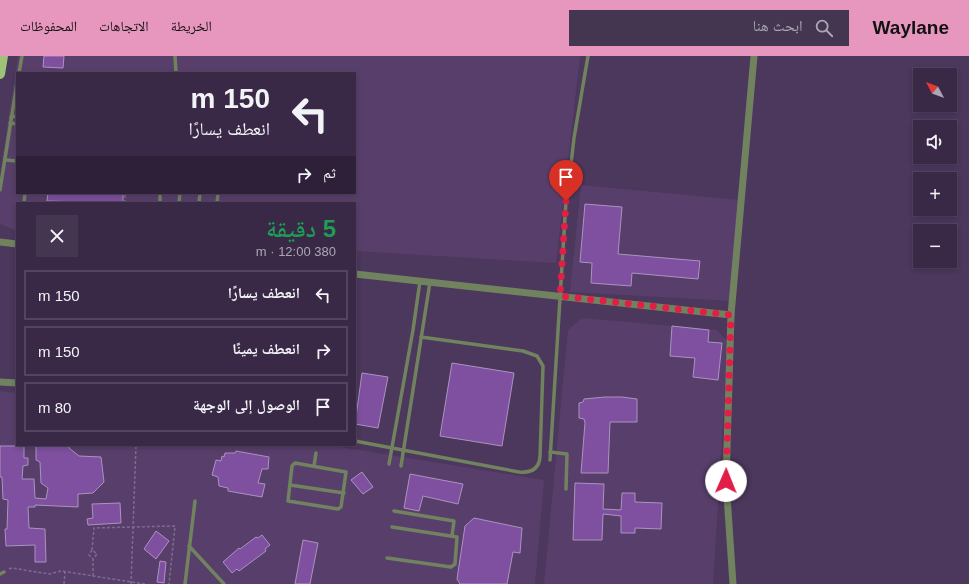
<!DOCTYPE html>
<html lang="ar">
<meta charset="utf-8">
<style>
:root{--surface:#392946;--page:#443551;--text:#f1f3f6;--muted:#aba6b3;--line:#53455f;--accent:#e797bd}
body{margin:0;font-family:Helvetica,"Noto Naskh Arabic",sans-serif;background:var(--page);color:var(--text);direction:rtl;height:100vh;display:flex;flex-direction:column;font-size:15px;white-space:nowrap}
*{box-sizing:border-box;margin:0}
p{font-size:13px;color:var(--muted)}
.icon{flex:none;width:22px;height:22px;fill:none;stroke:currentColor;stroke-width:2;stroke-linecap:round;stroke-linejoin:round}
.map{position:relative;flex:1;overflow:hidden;direction:ltr}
.panel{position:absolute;left:16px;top:146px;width:340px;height:244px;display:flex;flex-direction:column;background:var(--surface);border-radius:0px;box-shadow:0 2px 6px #0003,0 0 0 1px var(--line);direction:rtl}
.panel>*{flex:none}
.top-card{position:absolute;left:16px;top:16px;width:340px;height:122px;border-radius:0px;box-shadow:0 2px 6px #0003,0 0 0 1px var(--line);direction:rtl;background:#392946;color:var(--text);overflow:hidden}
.needle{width:26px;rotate:311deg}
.controls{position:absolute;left:913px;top:12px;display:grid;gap:8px}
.controls a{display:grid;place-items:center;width:44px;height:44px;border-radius:0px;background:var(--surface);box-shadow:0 2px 6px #0003,0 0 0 1px var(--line);font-size:20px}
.pin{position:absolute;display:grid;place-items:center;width:34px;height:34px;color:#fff;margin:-41px -17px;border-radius:50% 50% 50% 0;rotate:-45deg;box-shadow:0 0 4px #0007}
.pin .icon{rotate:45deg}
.me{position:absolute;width:44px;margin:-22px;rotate:1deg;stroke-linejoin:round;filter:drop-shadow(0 0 3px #0008)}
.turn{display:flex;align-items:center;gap:14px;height:84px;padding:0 20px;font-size:18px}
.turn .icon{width:52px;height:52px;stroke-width:2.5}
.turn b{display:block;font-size:28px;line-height:34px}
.then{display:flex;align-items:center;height:38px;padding:0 20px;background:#0003;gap:8px;font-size:15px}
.round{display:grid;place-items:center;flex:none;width:42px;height:42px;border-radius:0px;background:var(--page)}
.head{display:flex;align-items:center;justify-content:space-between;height:68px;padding:0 20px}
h1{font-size:24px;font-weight:600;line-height:30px;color:#1e9e55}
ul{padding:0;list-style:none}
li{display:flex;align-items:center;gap:12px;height:50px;margin:0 8px 6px;padding:0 12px;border:2px solid var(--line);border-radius:0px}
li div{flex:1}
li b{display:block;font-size:15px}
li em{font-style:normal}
header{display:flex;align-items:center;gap:24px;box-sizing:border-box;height:56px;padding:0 20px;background:var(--accent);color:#111}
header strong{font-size:19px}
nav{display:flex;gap:22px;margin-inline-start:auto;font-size:14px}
.search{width:280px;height:36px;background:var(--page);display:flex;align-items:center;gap:10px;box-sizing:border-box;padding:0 14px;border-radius:0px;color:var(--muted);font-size:15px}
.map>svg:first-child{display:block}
.built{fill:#583f6b;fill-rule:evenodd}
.building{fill:#7e509f;stroke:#ab93bf}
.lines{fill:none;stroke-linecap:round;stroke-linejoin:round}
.path{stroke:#7e6c8d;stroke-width:1.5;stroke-dasharray:3 2;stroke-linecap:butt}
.service{stroke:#71835e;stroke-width:3.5}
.minor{stroke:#71835e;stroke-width:7}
.primary{stroke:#9ec376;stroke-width:10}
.route{stroke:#e11d48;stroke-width:7;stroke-dasharray:0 12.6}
</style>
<header>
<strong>Waylane</strong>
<div class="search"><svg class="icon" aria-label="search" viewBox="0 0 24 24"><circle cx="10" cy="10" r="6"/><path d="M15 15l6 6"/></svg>ابحث هنا</div>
<nav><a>الخريطة</a><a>الاتجاهات</a><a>المحفوظات</a></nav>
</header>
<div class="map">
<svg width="969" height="528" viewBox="0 0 969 528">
<rect width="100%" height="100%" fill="#4c375d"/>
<g class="built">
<path d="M18,0h562l-24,207 -201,-12v-48h-338v28l-17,-7v-51zM17,17h338v120h-338z"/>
<polygon points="581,129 739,144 732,245 570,236"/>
<polygon points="582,262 717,274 728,286 713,528 544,528 568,274"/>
<polygon points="0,335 17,337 17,389 328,389 544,424 535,528 0,528"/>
</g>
<g class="building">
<polygon points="44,0 64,0 63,12 43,11"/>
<polygon points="48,137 123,137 123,147 47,145"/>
<polygon points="585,148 622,151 618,198 700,205 698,223 632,217 631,230 591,227 592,207 580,206"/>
<polygon points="672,270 709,274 708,286 722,287 718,324 693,321 695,302 670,300"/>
<polygon points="452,307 514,317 502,390 440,380"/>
<polygon points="362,317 388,321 378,372 355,368"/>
<polygon points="605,341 622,341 637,343 637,366 610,366 608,417 581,417 585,367 584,363 579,362 579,347 583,346 584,343"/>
<polygon points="36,389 69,389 69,392 79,400 101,401 104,426 93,437 78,438 78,451 35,449 35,451 28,451 29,472 45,473 46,506 35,506 35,489 6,490 5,473 7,473 8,444 3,443 2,421 0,421 0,390 24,390 24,402 28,402 28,409 23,410 22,423 34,423 35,442 46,443 48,432 41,427 40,406 36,404"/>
<polygon points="236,395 269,401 268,413 262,413 258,427 265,428 262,441 228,435 228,432 219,430 218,421 212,419 216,404 221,405 222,400 224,401 225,397 235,397"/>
<polygon points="362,416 373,431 363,438 351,424"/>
<polygon points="410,418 463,428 458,448 423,440 419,455 404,452"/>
<polygon points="575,427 604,428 603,453 621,454 622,437 635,437 635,446 662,447 661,473 635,472 635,477 621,477 621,460 603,458 602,484 573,484"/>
<polygon points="120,447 121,467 88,469 87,463 93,462 92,448"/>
<polygon points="474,462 522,472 520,497 513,496 507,528 460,528 457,523 465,470"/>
<polygon points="156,475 169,485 156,503 144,493"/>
<polygon points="262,479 270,489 265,493 266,495 239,515 237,513 232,517 223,506 239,492 240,493 256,481 258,482"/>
<polygon points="303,484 318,487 310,528 295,528"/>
<polygon points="160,505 166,506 164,527 157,526"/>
</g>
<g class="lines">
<g class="path">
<polyline points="125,147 125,137"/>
<polyline points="92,494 94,472 175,470 169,528"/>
<polyline points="9,513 12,512 49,518 61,515 145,528"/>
<polyline points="93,520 93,503 97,498 92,494 89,499 93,503"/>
<polyline points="64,528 65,516"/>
<polyline points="131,528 136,389"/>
</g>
<g class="service">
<polyline points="175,0 176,17"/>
<polyline points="19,17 22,0"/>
<polyline points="11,61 17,60"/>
<polyline points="10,67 17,68"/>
<polyline points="5,104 17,105"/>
<polyline points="570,117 574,82 588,0"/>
<polyline points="0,134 17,27"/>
<polyline points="24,147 25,137"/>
<polyline points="160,147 160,137"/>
<polyline points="179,147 180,137"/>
<polyline points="199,147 200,137"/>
<polyline points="217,147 218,137"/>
<path d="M355,385l164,31c12,1 20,-3 21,-15l3,-91 -6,-10 -14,-5 -102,-14"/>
<polyline points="550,396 567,398 566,433"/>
<polyline points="550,404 566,145"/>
<polygon points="295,407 346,416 341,451 338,453 288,445 292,410"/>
<polyline points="389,408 413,274 420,225"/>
<polyline points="314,410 316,397"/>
<polyline points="401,410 430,226"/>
<polyline points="290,429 344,437"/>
<polyline points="394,455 454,465 452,480"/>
<polyline points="189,490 224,528"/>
<polyline points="387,502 451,511 455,508 457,481 392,471"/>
<polyline points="0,518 4,516"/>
<polyline points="185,528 195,445"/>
</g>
<g class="minor">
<polyline points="0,186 17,188"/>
<polyline points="355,218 731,259"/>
<polyline points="0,326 17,327"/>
<polyline points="733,528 726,425 731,259 754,0"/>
</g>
<polyline class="primary" points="0,18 3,0"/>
</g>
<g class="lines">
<polyline class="route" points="566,145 560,240 731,259 726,425"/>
</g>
</svg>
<div class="controls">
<a><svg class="needle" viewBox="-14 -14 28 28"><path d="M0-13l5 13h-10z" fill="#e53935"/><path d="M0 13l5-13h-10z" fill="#aba6b3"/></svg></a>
<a><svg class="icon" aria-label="sound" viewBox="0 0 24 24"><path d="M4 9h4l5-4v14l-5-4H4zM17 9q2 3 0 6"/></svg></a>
<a>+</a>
<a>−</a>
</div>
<div class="pin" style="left:566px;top:145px;background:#d93025"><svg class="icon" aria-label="arrive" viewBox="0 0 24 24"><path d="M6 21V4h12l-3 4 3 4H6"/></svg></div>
<svg class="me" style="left:726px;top:425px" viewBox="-20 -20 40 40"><circle r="19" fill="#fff"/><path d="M0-13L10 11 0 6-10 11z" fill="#e11d48"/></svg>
<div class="top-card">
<div class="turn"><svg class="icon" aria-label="left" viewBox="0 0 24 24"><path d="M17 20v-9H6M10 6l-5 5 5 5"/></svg><div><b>150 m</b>انعطف يسارًا</div></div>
<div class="then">ثم<svg class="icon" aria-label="right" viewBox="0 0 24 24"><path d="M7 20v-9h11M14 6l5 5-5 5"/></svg></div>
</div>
<section class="panel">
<div class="head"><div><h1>5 دقيقة</h1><p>380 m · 12:00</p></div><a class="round"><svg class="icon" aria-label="close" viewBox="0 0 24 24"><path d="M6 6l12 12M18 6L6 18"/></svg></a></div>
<ul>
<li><svg class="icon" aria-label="left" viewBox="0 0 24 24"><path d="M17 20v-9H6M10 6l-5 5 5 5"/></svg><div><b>انعطف يسارًا</b></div><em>150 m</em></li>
<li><svg class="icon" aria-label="right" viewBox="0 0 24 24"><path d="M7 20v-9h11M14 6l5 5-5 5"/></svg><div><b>انعطف يمينًا</b></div><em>150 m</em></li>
<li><svg class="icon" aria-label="arrive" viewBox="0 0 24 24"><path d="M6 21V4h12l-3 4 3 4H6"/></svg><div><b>الوصول إلى الوجهة</b></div><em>80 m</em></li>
</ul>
</section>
</div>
